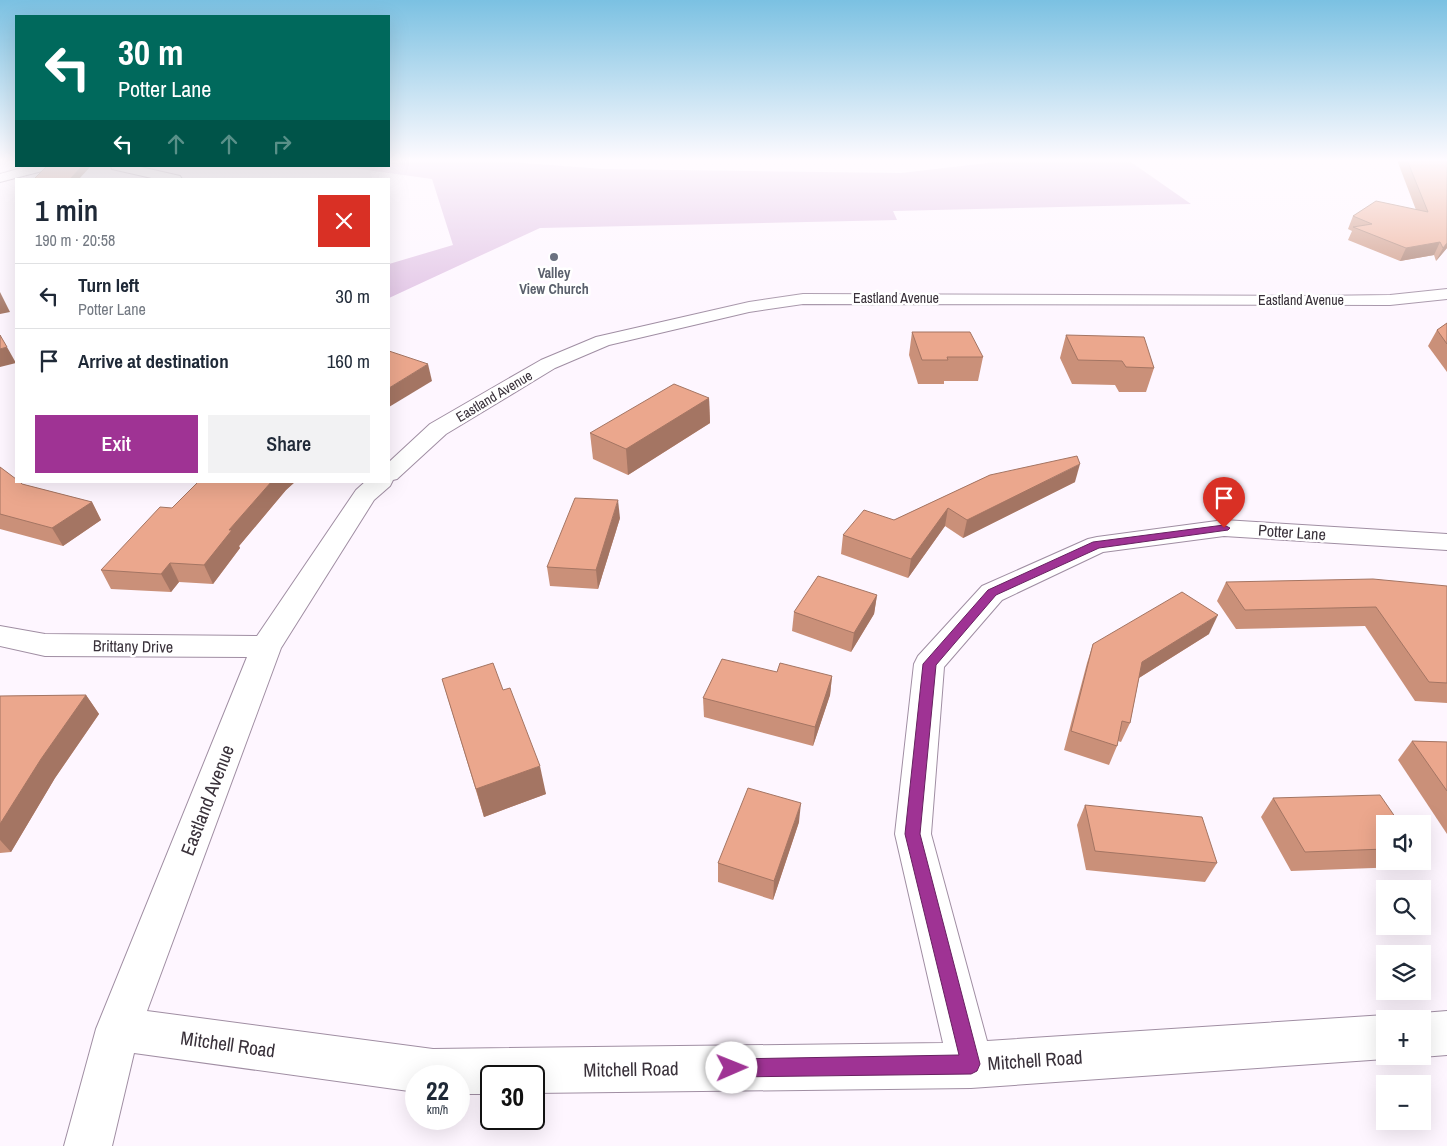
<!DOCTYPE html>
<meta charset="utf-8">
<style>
:root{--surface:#fff;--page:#f2f2f3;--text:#1f2937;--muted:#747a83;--line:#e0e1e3;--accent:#9f3394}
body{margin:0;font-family:"Archivo Narrow",sans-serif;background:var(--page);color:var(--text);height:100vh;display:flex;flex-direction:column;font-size:19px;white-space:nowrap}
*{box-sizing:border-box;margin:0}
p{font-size:16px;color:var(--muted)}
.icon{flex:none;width:28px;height:28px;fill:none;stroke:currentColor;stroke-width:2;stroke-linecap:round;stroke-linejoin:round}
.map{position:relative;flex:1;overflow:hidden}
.drawer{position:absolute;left:15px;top:178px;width:375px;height:305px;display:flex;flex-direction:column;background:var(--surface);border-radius:0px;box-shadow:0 5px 20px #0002}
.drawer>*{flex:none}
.banner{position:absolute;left:15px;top:15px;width:375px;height:152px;border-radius:0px;box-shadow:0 5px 20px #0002;background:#00695c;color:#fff;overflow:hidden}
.fabs{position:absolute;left:1376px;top:815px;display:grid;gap:10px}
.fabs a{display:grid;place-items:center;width:55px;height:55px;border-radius:0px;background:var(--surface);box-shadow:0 5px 20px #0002;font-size:25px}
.speed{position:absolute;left:405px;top:1065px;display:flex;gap:10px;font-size:25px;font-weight:700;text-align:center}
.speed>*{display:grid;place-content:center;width:65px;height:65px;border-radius:50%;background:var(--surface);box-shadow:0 5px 20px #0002;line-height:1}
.speed small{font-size:12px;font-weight:400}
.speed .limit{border:2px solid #111;border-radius:8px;background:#fff;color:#111}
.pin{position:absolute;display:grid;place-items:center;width:42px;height:42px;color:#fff;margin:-51px -21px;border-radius:50% 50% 50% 0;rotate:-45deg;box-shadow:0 0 5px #0007}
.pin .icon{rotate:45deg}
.me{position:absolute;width:55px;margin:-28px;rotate:89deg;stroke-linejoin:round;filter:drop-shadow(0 0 4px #0008)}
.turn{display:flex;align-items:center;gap:18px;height:105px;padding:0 20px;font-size:22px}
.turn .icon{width:65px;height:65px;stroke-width:2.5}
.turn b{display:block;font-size:35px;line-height:42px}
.lanes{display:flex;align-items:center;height:48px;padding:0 20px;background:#0003;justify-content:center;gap:25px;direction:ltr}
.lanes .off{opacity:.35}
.round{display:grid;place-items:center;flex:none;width:52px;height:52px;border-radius:0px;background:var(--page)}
.headline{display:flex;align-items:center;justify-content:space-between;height:85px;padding:0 20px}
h1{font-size:30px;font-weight:600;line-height:38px}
.cta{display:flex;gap:10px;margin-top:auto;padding:10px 20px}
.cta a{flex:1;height:58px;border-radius:0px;background:var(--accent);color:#fff;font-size:20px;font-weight:600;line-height:58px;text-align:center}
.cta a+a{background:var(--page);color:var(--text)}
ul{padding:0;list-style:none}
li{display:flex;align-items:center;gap:15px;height:65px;padding:0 20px;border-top:1px solid var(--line)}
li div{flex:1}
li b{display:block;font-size:19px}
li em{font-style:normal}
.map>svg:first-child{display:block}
.green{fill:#e0c1e4}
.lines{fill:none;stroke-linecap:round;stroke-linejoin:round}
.street-casing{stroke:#a08ea3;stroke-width:2}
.street{fill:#fff;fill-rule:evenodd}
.wall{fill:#ca9079}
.shaded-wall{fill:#a47563}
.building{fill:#eba78d;stroke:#a47563}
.route{fill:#9f3394;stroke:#672160}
.worship-dot{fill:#6b7280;stroke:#fff;stroke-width:2}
.labels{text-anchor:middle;stroke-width:5;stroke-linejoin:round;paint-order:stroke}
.far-worship-label{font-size:14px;font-weight:bold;fill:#5b616d;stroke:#fff}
.far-street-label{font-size:14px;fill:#39313a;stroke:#fff}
.street-label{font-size:16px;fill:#39313a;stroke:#fff}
.near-street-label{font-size:19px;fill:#39313a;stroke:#fff}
</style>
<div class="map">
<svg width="1447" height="1146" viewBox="0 0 1447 1146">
<rect width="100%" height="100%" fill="#fef6ff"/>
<polygon class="green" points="389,160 485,160 603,169 901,173 1013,160 1128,160 1191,204 893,211 897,220 540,228 389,298 389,264 453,245 432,179 338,166 389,166"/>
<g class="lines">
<g class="street-casing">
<g id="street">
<polygon points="29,166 51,166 50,169 0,182 0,174"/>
<polygon points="111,166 136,166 180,176 182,179 156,179 112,169"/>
<polygon points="1447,289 1447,299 1390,305 803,304 749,312 609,345 555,368 446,434 397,479 393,480 390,486 374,500 281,648 147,1011 433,1049 943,1043 895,834 914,664 918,656 982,586 1088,539 1097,537 1224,520 1447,534 1447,550 1224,536 1103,552 1002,600 944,667 931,834 987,1041 1385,1015 1394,1019 1385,1019 1385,1056 1392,1056 1385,1059 971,1088 534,1093 534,1076 491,1076 491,1094 459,1094 459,1076 416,1076 416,1092 134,1053 112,1146 64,1146 96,1029 247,657 45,656 0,646 0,626 45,634 257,636 356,490 366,481 389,481 389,462 430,424 541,360 596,337 749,302 803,294 1313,296 1390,295"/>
<polygon points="1447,1011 1447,1055 1422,1057 1420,1056 1422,1056 1422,1019 1408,1019 1422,1013"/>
</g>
</g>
<use href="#street" class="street"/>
</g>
<g class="wall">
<polygon points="1397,160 1447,160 1447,248 1436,261 1434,255 1400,261 1348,240 1352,231 1348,229 1353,216 1416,210"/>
<polygon points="1447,323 1447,372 1428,346 1437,330"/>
<polygon points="912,332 983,357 978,381 944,381 944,384 918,384 909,355"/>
<polygon points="1066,335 1154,368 1146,392 1119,392 1115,385 1072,384 1060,358"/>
<polygon points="709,398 710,423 628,475 593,459 590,433"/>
<polygon points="0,467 22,484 92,502 101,520 63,546 0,529"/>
<polygon points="990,475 1075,482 963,538 945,526 908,578 841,554 843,535 894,520"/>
<polygon points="199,481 296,481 286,490 239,546 240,548 213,584 179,582 171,592 111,589 101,570 172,508"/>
<polygon points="620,518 598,589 550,586 547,567"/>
<polygon points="1226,582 1447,586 1447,703 1415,701 1365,626 1236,629 1217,601"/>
<polygon points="877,595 874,614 851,652 792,631 794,612"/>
<polygon points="1209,634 1139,678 1130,723 1121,742 1118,741 1117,746 1109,765 1064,750 1087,663 1093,644"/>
<polygon points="777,672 832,676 830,695 813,746 704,717 703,698"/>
<polygon points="442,679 503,690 546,794 484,817"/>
<polygon points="86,695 99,714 55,778 11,852 0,853 0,696"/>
<polygon points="1412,741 1447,742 1447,834 1398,760"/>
<polygon points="1273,798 1385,824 1385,861 1405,861 1401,867 1291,871 1261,817"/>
<polygon points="1085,805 1217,863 1205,882 1086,870 1077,825"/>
<polygon points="799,822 773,900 718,882 718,863"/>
</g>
<g class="shaded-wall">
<polygon points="82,166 91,166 79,179 70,179"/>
<polygon points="1440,242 1434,255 1400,261 1406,248"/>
<polygon points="1447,243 1447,248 1436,261 1443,248"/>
<polygon points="0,292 10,312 0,314"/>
<polygon points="7,347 16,363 0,367 0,349"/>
<polygon points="428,364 432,381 389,407 389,388"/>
<polygon points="709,398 710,423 628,475 626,449"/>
<polygon points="1080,464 1075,482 963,538 967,520"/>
<polygon points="272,481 296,481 286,490 239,546 240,548 213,584 204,565 229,530"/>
<polygon points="618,500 620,518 598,589 596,570"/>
<polygon points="92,502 101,520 63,546 52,528"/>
<polygon points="948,508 945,526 908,578 911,559"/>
<polygon points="170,563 179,582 171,592 161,574"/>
<polygon points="877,595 874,614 851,652 854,633"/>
<polygon points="1218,615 1209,634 1134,681 1142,662"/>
<polygon points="832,676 830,695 813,746 815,727"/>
<polygon points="86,695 99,714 55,778 11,852 0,840 0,824 41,759"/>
<polygon points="540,766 546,794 484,817 476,789"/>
<polygon points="801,803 799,822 773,900 774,881"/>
</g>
<g class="building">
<polygon points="1407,160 1447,160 1447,243 1443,248 1440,242 1406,248 1353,227 1372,224 1353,216 1376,201 1428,212"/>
<polygon points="47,166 82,166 70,179 34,179"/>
<polygon points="1447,323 1447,344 1437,330"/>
<polygon points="912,332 970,332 983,357 947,357 948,360 922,360"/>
<polygon points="0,335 7,347 0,349"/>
<polygon points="1066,335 1144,337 1154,368 1126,367 1122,361 1078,360"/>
<polygon points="389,351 428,364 389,388"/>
<polygon points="674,384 709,398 626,449 590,433"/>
<polygon points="1077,456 1080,464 967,520 948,508 911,559 843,535 864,510 894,520 990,475"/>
<polygon points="0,467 16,479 16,481 19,481 22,484 92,502 52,528 0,514"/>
<polygon points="199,481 272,481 229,530 232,530 204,565 170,563 161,574 101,570 160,507 172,508"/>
<polygon points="575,498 618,500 596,570 547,567"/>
<polygon points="818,576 877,595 854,633 794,612"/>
<polygon points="1373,579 1447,586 1447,683 1429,682 1376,607 1245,610 1226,582"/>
<polygon points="1182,592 1218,615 1142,662 1130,723 1122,721 1117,746 1071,731 1093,644"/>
<polygon points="722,659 777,672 780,663 832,676 815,727 703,698"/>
<polygon points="493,663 503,690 510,688 540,766 476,789 442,679"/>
<polygon points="86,695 41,759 0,824 0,696"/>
<polygon points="1412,741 1447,742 1447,791"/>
<polygon points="748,788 801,803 774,881 718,863"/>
<polygon points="1380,795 1400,824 1385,824 1385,849 1305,852 1273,798"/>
<polygon points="1085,805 1202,817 1217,863 1095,851"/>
</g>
<linearGradient id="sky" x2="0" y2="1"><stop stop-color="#7bc1e2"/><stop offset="0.5" stop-color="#fffbff"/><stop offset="1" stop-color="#fffbff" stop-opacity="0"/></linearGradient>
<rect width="1447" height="321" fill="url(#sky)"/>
<polygon class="route" points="1224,525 1230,528 1228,530 1099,548 996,595 936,665 920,834 980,1064 977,1071 971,1074 732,1077 725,1074 722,1068 725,1061 732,1059 959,1055 905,834 923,664 988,590 1093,542"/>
<circle class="worship-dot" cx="554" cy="257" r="5"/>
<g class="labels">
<g class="far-worship-label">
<text x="554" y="278">Valley<tspan x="554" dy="16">View Church</tspan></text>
</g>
<g class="far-street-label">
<text x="896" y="303">Eastland Avenue</text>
<text x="1301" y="305">Eastland Avenue</text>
<text transform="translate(494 396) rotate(-31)" y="5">Eastland Avenue</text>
</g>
<g class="street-label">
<text transform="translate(1292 532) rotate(4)" y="6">Potter Lane</text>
<text transform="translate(133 646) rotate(1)" y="6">Brittany Drive</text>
</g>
<g class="near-street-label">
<text transform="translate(207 800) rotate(-69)" y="7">Eastland Avenue</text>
<text transform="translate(228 1044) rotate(8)" y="7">Mitchell Road</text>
<text transform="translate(1035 1060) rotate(-4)" y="7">Mitchell Road</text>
<text transform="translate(631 1069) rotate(-1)" y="7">Mitchell Road</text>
</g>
</g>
</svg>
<div class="fabs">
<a><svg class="icon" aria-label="sound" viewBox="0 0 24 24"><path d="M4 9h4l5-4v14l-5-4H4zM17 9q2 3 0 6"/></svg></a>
<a><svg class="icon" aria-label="search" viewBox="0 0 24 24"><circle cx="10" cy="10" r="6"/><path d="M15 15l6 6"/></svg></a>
<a><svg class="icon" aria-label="layers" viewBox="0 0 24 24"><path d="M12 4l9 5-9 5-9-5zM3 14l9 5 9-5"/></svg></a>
<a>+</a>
<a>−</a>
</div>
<div class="speed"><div>22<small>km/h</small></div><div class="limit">30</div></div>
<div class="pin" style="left:1224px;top:528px;background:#d93025"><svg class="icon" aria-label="arrive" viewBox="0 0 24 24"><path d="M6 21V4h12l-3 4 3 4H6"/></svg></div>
<svg class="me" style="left:732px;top:1068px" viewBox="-20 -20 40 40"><circle r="19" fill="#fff"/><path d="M0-13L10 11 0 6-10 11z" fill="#9f3394"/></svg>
<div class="banner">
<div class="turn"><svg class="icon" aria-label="left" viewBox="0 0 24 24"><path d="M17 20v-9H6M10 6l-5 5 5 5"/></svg><div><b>30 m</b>Potter Lane</div></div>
<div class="lanes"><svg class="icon" aria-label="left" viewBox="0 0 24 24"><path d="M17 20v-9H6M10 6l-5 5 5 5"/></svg><svg class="icon off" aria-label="ahead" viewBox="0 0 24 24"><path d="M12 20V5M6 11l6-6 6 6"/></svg><svg class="icon off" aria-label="ahead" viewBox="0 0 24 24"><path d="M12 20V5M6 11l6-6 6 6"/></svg><svg class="icon off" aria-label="right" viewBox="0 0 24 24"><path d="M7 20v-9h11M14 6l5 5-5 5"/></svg></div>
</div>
<section class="drawer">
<div class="headline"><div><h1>1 min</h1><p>190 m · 20:58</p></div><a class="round" style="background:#d93025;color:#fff"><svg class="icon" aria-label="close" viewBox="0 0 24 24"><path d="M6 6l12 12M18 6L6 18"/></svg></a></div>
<ul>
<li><svg class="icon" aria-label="left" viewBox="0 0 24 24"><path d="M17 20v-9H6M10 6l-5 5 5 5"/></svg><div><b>Turn left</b><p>Potter Lane</p></div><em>30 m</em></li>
<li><svg class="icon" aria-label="arrive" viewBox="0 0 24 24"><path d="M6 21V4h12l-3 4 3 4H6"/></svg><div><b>Arrive at destination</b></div><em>160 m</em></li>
</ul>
<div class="cta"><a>Exit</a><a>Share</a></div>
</section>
</div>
